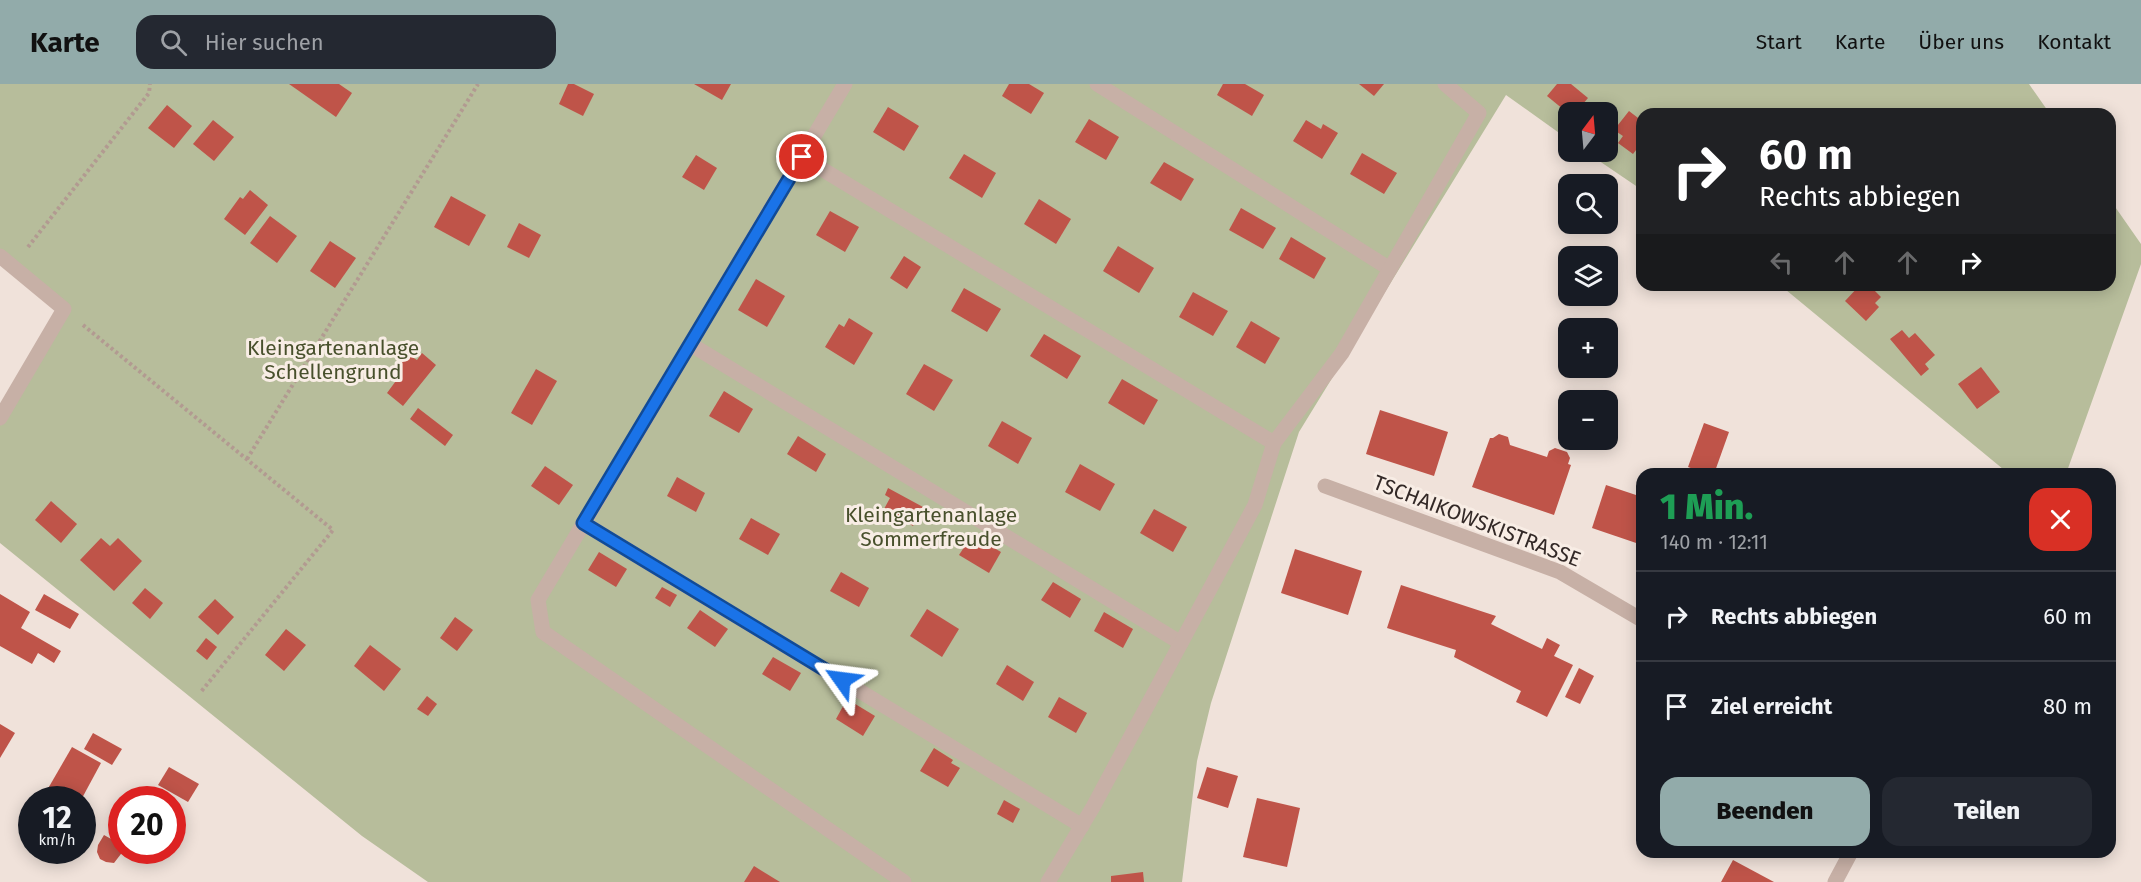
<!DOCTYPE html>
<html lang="de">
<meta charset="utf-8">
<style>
:root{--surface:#171b24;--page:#242831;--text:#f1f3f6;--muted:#9ea1a6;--line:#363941;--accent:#92abaa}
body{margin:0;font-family:"Fira Sans",sans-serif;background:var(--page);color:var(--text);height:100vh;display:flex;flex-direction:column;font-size:22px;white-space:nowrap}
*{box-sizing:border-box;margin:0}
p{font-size:20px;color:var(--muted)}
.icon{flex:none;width:33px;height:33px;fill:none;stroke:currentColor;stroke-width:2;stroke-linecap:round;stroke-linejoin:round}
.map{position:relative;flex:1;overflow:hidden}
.panel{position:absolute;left:1636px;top:384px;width:480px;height:390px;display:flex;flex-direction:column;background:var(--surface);border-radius:18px;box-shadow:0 3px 15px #0003}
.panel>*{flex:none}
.hud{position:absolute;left:1636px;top:24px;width:480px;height:183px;border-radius:18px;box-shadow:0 3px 15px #0003;background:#202124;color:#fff;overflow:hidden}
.needle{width:39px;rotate:16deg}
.tools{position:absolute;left:1558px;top:18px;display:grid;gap:12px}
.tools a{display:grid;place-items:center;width:60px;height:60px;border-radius:12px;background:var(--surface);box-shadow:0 3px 15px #0003;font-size:30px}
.speed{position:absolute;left:18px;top:702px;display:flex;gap:12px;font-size:30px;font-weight:700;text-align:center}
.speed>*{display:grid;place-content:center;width:78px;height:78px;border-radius:50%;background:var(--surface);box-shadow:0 3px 15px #0003;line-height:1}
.speed small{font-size:15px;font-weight:400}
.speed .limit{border:9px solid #d22;background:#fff;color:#111}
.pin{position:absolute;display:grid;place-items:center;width:51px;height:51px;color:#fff;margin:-26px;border:3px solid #fff;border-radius:50%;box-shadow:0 2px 6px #0007}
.me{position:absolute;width:66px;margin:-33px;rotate:301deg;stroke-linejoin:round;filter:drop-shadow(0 0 4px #0008)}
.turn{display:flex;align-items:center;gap:21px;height:126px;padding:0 24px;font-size:27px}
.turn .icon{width:78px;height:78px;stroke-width:2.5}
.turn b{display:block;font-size:42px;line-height:51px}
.lanes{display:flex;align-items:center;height:57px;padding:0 24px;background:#0003;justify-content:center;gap:30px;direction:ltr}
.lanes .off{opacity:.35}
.round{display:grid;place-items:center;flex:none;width:63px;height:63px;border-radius:18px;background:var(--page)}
.head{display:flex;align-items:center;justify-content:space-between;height:102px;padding:0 24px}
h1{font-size:36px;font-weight:800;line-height:45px;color:#1e9e55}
.action{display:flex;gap:12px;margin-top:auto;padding:12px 24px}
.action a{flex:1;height:69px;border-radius:18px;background:var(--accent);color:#111;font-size:24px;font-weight:800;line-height:69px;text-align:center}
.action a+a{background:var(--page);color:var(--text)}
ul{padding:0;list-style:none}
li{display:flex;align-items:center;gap:18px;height:90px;padding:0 24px;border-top:2px solid var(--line)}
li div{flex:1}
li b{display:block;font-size:22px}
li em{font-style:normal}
header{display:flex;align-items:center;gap:36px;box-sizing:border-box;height:84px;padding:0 30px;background:var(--accent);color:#111}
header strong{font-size:28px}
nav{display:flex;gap:33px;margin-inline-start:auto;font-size:21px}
.search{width:420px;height:54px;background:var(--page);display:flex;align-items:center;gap:15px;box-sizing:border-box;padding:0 21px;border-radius:18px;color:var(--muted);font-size:22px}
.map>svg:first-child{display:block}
.green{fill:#b7bd9b}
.building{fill:#bf5449}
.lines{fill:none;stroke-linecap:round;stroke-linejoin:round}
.path{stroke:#b29a91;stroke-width:4;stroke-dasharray:3 3;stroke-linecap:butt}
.minor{stroke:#c7b0a6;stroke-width:15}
.route-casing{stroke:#114b97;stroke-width:15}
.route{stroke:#1a73e8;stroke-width:10}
.labels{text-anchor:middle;stroke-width:6;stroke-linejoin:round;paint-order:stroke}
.park-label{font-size:21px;fill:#48502c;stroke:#f8ede5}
.street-label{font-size:21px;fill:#332927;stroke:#f8ede5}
</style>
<header>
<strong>Karte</strong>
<div class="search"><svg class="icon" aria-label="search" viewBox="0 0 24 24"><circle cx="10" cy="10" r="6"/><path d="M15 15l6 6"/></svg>Hier suchen</div>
<nav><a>Start</a><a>Karte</a><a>Über uns</a><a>Kontakt</a></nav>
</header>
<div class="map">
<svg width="2141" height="798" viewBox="0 0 2141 798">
<rect width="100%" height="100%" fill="#f0e2da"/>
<g class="green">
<polygon points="0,0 2029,0 2050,30 1642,30 1642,106 1586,68 1608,68 1608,28 1569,28 1569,56 1506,11 1299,348 1211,619 1197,677 1182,798 428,798 362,752 0,459 0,334 64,225 0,172"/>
<polygon points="2111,117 2141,160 2141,180 2066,390 2009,390 1780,201 2110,201"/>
</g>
<g class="building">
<polygon points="289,0 339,0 352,9 336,33"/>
<polygon points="568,0 574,0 594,10 583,32 559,20"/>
<polygon points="694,0 731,0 722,16"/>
<polygon points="1009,0 1029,0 1044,9 1031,30 1002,12"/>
<polygon points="1223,0 1245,0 1264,11 1252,32 1217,11"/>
<polygon points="1359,0 1384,0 1374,12"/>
<polygon points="1557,0 1571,0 1588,14 1576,28 1569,30 1547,12"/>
<polygon points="167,21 192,42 174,64 148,44"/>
<polygon points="888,23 919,42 904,67 873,48"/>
<polygon points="1629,27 1642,37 1642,58 1633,70 1618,59 1623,52 1614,46"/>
<polygon points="1089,35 1119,53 1106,76 1075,58"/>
<polygon points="213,36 234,53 214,77 193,60"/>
<polygon points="1306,36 1321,45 1323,40 1338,49 1322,75 1293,57"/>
<polygon points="1362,69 1397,89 1384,110 1350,90"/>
<polygon points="964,70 996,89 982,114 949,94"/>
<polygon points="696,71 717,84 704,106 682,93"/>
<polygon points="1164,78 1194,95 1181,117 1150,99"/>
<polygon points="250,106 268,121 245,151 224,135 240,113 243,115"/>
<polygon points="451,112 486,131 469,162 434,143"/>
<polygon points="1039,115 1071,135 1056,160 1024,140"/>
<polygon points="1241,124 1276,144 1263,165 1229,146"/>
<polygon points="830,127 859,143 845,168 816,151"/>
<polygon points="270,132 297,152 277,179 250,159"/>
<polygon points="519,139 541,151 529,174 507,163"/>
<polygon points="1291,153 1326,174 1314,195 1279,175"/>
<polygon points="330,157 356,174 335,204 310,187"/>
<polygon points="1118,162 1154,184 1139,209 1103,187"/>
<polygon points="904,172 921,183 907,205 890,194"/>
<polygon points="756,195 785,212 767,243 738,226"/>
<polygon points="1860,201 1865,206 1870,202 1881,213 1875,219 1879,223 1866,237 1845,217"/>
<polygon points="964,204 1001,225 987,248 951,227"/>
<polygon points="1193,208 1228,227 1213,252 1179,233"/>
<polygon points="849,234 873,249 854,281 825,263 839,240 844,243"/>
<polygon points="1251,237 1280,254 1265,280 1236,263"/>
<polygon points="1902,246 1909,254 1915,249 1935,271 1925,280 1929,285 1921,292 1890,255"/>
<polygon points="1044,250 1081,272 1067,295 1030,272"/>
<polygon points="422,269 436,281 403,322 387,309 401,290 395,285 407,270 417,276"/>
<polygon points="924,280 953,296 934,327 906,310"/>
<polygon points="1981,283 2000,308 1977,325 1958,300"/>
<polygon points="536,285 557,297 532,341 511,329"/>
<polygon points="1122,295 1158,316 1144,341 1108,319"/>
<polygon points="724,307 753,325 739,349 709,332"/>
<polygon points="418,324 453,351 445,362 410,335"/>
<polygon points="1380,326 1448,348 1434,392 1366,370"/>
<polygon points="1002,337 1032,354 1018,380 988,362"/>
<polygon points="1704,339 1729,348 1714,390 1707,390 1688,383"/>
<polygon points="1499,350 1508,353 1510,361 1547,373 1549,367 1555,364 1567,368 1570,374 1568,380 1571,381 1554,431 1472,403 1490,354 1493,354"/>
<polygon points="798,352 826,370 816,388 787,370"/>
<polygon points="1080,380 1115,400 1100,427 1065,408"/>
<polygon points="545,382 573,401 559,421 531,402"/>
<polygon points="677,393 705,409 696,428 667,412"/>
<polygon points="1606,401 1642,413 1642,461 1592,444"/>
<polygon points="888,404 923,423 913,442 884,425 890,414 885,411"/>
<polygon points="51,417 77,440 61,459 35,436"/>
<polygon points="1154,425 1187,443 1173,468 1140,449"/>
<polygon points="751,434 780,450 768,471 739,455"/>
<polygon points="972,451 1001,468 989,489 959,471"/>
<polygon points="101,454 110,462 118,454 142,477 114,507 80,476"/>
<polygon points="1295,465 1362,487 1348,531 1281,509"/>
<polygon points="599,468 627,485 616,503 588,486"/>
<polygon points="841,488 869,504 859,523 830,507"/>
<polygon points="1053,498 1081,515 1070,534 1041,516"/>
<polygon points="1401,501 1496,532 1491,540 1542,565 1547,554 1560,561 1554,572 1573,581 1547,633 1516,618 1521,607 1454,573 1456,566 1387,544"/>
<polygon points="662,503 677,511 670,523 655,514"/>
<polygon points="145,504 163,519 150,535 132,519"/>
<polygon points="0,510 30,528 21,544 61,567 54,579 38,569 32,580 0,562"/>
<polygon points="44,510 79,530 70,545 35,526"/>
<polygon points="215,515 234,533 218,551 198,533"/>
<polygon points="927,525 959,545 942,573 910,552"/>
<polygon points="700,526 728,545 715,563 687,544"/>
<polygon points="1104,528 1133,545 1123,564 1094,547"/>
<polygon points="455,533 473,546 457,567 440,554"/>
<polygon points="286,545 306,561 284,587 265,571"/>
<polygon points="206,554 217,563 207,576 196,567"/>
<polygon points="370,561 401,585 384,607 354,582"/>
<polygon points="773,573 801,589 790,607 762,590"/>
<polygon points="1007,581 1034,598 1023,617 996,600"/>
<polygon points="1579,584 1594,592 1580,620 1565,613"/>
<polygon points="427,612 437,620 428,632 417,625"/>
<polygon points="1059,613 1087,629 1076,649 1048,633"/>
<polygon points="847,615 875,632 863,652 836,635"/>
<polygon points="0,640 15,649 0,674"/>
<polygon points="93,649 122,665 112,681 84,665"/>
<polygon points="72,663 101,679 81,716 59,716 46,708"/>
<polygon points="934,664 953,676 951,679 960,684 948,703 920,687"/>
<polygon points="169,683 199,700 188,718 158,701"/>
<polygon points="1207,683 1238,692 1228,724 1197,714"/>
<polygon points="1257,714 1300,724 1287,783 1243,773"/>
<polygon points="1004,716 1020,725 1013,739 997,730"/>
<polygon points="104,751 122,761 122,766 124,766 114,779 106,778 100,775 97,768 98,761"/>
<polygon points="1733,776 1774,798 1721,798"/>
<polygon points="754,782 780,798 744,798"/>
<polygon points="1143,788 1144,798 1111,798 1111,792"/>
</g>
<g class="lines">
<g class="path">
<polyline points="28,163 149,9 150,0"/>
<polyline points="83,241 333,446 200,609"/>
<polyline points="247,375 478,0"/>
<polyline points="2071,390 2073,386"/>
</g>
<g class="minor">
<polyline points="845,0 538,516 543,548 904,798"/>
<polyline points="1097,0 1390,185"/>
<polyline points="802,73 1274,359"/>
<polyline points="0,172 64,225 0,334"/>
<polyline points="690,260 1181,559"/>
<polyline points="1325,402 1560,488 1642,536"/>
<polyline points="583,439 1082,742"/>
<polyline points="1048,798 1093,723 1255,421 1274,359 1342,269 1479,29 1445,0"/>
<polyline points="1835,798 1851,768"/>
</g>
</g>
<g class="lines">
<g class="route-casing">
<polyline id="route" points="802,73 583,439 842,596"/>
</g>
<use href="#route" class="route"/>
</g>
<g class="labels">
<g class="park-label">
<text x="333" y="271">Kleingartenanlage<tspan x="333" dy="24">Schellengrund</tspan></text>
<text x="931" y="438">Kleingartenanlage<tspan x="931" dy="24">Sommerfreude</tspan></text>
</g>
<g class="street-label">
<text transform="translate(1477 437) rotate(21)" y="7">TSCHAIKOWSKISTRASSE</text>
</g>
</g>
</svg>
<div class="tools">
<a><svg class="needle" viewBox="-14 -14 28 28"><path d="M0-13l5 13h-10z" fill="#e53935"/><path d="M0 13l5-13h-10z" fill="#9ea1a6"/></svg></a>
<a><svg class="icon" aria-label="search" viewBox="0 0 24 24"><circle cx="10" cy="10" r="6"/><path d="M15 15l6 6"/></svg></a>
<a><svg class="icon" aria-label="layers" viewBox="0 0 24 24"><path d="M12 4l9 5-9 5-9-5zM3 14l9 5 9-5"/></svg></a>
<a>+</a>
<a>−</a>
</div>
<div class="speed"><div>12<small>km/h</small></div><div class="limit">20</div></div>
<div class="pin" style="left:802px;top:73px;background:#d93025"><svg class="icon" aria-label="arrive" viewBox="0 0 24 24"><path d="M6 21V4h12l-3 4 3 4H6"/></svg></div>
<svg class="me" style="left:842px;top:596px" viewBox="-20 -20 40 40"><path d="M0-17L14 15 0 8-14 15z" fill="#1a73e8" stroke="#fff" stroke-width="4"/></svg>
<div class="hud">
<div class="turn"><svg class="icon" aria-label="right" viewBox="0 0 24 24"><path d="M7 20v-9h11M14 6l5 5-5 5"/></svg><div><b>60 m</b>Rechts abbiegen</div></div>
<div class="lanes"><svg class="icon off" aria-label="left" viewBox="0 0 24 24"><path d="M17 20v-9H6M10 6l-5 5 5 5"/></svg><svg class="icon off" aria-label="ahead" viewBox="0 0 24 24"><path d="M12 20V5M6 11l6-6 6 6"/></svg><svg class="icon off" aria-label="ahead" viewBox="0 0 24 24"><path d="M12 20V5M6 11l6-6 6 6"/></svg><svg class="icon" aria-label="right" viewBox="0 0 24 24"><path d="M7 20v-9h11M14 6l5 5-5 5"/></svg></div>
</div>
<section class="panel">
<div class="head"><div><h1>1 Min.</h1><p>140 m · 12:11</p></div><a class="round" style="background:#d93025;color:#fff"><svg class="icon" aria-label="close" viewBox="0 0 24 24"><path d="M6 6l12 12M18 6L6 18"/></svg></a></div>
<ul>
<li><svg class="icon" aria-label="right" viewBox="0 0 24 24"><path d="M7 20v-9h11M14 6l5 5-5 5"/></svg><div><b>Rechts abbiegen</b></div><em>60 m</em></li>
<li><svg class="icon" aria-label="arrive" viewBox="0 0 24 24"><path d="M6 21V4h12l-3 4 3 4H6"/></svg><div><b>Ziel erreicht</b></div><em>80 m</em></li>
</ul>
<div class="action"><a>Beenden</a><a>Teilen</a></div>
</section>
</div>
